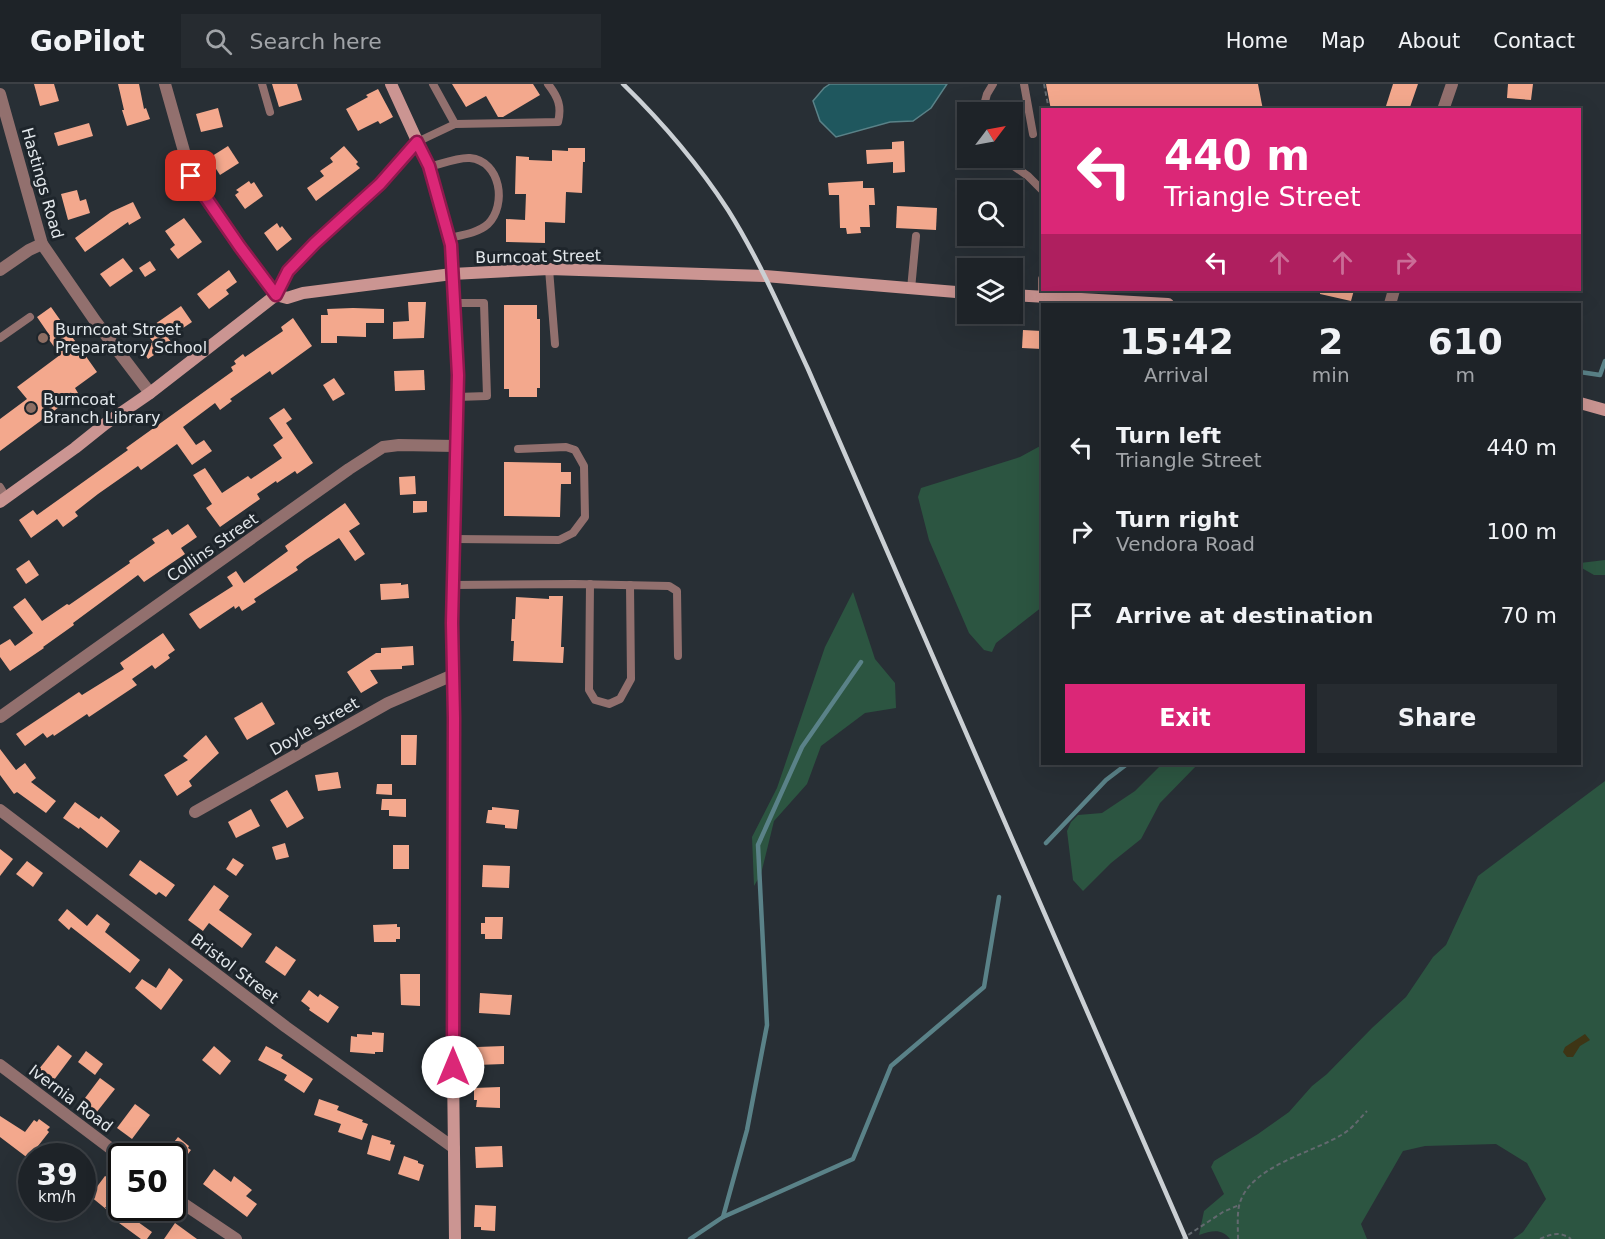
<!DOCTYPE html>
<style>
:root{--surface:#1e2328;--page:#262b30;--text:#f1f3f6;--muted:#a1a4a8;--line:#3c4045;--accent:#db2777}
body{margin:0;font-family:"DejaVu Sans",sans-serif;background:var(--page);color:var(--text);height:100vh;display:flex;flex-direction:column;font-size:22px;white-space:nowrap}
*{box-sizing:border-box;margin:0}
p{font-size:20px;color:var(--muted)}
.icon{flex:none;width:33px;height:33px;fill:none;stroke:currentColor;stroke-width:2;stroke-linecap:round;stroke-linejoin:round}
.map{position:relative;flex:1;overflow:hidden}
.panel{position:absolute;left:1041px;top:219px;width:540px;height:462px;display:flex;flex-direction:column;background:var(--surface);border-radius:0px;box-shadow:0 6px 24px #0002,0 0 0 2px var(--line)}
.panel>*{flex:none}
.hud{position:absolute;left:1041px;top:24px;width:540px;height:183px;border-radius:0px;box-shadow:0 6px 24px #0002,0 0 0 2px var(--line);background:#db2777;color:#fff;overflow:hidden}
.needle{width:39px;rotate:58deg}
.buttons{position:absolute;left:957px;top:18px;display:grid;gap:12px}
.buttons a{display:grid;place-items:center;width:66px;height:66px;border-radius:0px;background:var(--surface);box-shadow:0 6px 24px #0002,0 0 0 2px var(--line);font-size:30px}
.speed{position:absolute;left:18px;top:1059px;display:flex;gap:12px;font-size:30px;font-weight:700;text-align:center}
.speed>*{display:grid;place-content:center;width:78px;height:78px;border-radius:50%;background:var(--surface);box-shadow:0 6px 24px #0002,0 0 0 2px var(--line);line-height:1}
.speed small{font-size:15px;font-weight:400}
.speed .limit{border:3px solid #111;border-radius:9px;background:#fff;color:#111}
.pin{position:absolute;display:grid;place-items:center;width:51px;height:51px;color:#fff;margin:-26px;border-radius:12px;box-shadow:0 3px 9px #0006}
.me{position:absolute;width:66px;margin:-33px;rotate:0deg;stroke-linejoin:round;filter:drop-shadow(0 0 4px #0008)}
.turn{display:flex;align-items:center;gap:21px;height:126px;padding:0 24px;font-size:27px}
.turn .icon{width:78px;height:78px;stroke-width:2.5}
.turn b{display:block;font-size:42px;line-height:51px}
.lanes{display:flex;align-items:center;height:57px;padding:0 24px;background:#0003;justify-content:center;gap:30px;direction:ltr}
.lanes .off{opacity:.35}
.eta{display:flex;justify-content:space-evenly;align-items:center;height:102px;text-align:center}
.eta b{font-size:36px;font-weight:800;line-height:42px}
.action{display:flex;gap:12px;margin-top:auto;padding:12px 24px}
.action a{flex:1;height:69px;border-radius:0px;background:var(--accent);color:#fff;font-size:24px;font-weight:800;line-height:69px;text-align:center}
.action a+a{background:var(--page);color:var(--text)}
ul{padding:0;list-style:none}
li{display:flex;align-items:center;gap:18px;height:84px;padding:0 24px}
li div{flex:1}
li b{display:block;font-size:22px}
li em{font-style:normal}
header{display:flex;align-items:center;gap:36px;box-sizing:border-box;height:84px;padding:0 30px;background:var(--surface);border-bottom:2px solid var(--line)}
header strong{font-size:28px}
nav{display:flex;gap:33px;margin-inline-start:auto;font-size:21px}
.search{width:420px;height:54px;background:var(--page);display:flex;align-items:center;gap:15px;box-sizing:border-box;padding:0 21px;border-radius:0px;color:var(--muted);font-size:22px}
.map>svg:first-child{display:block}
.green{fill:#2c5541}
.sand{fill:#3e3515}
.water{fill:#1f575e;stroke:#5a8288;stroke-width:1.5}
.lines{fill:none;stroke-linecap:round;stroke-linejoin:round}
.stream{stroke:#5a8288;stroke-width:4.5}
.building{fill:#f3a88d}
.path{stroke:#63696f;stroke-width:2;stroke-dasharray:4.5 3;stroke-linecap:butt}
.lane{stroke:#92706e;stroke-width:8}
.street{stroke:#92706e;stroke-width:12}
.secondary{stroke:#cb9592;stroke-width:12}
.rail{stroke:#cbd0d4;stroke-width:4.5}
.route-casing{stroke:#8e194d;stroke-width:15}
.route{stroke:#db2777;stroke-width:10}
.education-dot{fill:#8d6e63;stroke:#1e252b;stroke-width:2}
.labels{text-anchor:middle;stroke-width:6;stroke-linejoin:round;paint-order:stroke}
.street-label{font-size:16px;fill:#e2e7eb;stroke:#1e252b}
.poi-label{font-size:16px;fill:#e2e7eb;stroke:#1e252b;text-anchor:start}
</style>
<header>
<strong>GoPilot</strong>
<div class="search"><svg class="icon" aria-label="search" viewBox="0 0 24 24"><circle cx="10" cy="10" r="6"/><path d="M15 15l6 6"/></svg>Search here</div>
<nav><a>Home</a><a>Map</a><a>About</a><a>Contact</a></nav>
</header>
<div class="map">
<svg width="1605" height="1155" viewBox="0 0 1605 1155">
<rect width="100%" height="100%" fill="#282f35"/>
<g class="green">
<polygon points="1042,361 1042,523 996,559 992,568 984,566 969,549 929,456 918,413 921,404 1020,373"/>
<polygon points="1605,476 1605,491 1594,491 1580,483 1580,479"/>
<polygon points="853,508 875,575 895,599 896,624 865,629 821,662 807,700 774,737 761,790 754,802 752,753 777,704 825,563"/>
<polygon points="1162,680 1198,680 1160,719 1141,755 1111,779 1083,807 1073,796 1067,747 1071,738 1078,731 1102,729 1135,707"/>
<path d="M1605,697v458h-92l10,-7 23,-33 -19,-36 -31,-19 -71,2 -22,5 -42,73 6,15h-137c-9,-11 -18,-8 -31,-4l5,-24 20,-17 -13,-27 3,-6 44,-27 31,-22 23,-26 15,-12 45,-46 34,-31 27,-40 13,-12 32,-69z"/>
</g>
<polygon class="sand" points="1585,950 1590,956 1580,962 1573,973 1567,973 1563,968 1565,963"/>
<polygon class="water" points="830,0 947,0 931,24 913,37 890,38 836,53 820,37 813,17 824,4"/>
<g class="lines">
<g class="stream">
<polyline points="1580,288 1600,291 1605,277"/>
<polyline points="1046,759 1106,696 1127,680"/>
<polyline points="723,1133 747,1046 767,941 758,761 802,663 861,578"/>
<polyline points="690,1155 723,1133 853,1075 891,982 984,903 999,813"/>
</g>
</g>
<g class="building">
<polygon points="34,0 54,0 59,17 40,22"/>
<polygon points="118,0 139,0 144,25 146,24 150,35 127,42 122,26 124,26"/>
<polygon points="272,0 297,0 302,16 279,23"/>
<polygon points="452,0 533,0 540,11 503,33 498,33 486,12 466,23"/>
<polygon points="1046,0 1258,0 1263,26 1051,26"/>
<polygon points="1393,0 1418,0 1409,26 1396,26 1386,22"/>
<polygon points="1508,0 1533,0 1531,16 1507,14"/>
<polygon points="378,5 393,33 380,40 378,37 358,47 346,25 368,13 366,11"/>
<polygon points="218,24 223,43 201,48 196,30"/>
<polygon points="89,39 93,52 58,62 54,49"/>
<polygon points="904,57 905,88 893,89 893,78 867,80 866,66 892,65 892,58"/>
<polygon points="228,62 239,79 220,91 209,74"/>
<polygon points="344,62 358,78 356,80 360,84 316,117 307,104 324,92 320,87 333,78 330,74"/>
<polygon points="568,64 585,64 585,78 583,78 582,109 566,108 565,139 545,138 545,159 506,158 506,135 525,136 526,110 515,110 516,72 529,73 529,76 552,77 552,66 568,67"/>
<polygon points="249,97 251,100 254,98 263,112 245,125 235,111 239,108 236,106"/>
<polygon points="863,97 863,104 874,104 875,121 869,121 870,143 860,143 861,149 847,150 846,144 840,144 839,111 829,111 828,99"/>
<polygon points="77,106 80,117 86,115 90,129 68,136 61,110"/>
<polygon points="133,118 141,134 129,141 128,138 85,168 75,154 111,128"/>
<polygon points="897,122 937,124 936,146 896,144"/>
<polygon points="184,134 202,158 178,175 170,165 175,161 165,147"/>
<polygon points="277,139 280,144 282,142 292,155 277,167 264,149"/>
<polygon points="123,174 133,187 110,203 100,190"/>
<polygon points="150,177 156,186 145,193 139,184"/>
<polygon points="229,186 237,198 226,206 229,210 209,225 197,210"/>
<polygon points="1320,206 1354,206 1351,217 1320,210"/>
<polygon points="408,218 426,218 424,254 393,255 393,238 409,237"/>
<polygon points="504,221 537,221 537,235 540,235 540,304 537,304 537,313 509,313 509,305 504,305"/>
<polygon points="181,222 192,238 168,254 172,259 148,275 142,266 153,258 145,247"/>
<polygon points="51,223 97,288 75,304 78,309 0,367 0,335 27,315 17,303 60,271 47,253 50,252 37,233"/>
<polygon points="353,224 384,225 384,239 366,239 366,253 337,252 337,259 321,259 321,231 328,231 327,225"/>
<polygon points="293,234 312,262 272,291 270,287 230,315 232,317 220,326 215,319 183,343 196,361 204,356 212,367 192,381 177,360 141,386 138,382 98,410 75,428 78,432 63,443 57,435 31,454 19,436 33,426 37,431 128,366 126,364 130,361 233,287 231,283 236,280 234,277 243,270 245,273 283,247 281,243"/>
<polygon points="1023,246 1042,247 1042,265 1022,264"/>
<polygon points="424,286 425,306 395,307 394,287"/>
<polygon points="334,294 345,310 333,317 323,301"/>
<polygon points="284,324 292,335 286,339 313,379 297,390 295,387 277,399 276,397 257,410 260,415 220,443 206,424 212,420 193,391 205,384 222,409 248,392 251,395 282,374 273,361 283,354 269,334"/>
<polygon points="504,378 561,379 561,388 571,388 571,400 561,400 560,433 504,432"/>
<polygon points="415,392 416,410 400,411 399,393"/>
<polygon points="413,417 427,417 427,428 413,429"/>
<polygon points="345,419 360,440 349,447 365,470 355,477 339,454 305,476 296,483 298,486 254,515 256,518 242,527 239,522 235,525 234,522 200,545 198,543 189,530 233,502 227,493 236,487 244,499 288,467 285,462"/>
<polygon points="188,440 197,453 181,464 185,470 144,498 138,491 73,539 74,541 43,563 44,564 10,587 0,573 0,561 10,555 15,562 33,549 13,523 25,514 42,537 67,520 69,521 130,479 129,477 155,459 152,455 168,445 172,451"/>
<polygon points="29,476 39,491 26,500 16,485"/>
<polygon points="401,499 401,501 408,500 409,514 381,516 380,500"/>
<polygon points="549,512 563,512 561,563 564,563 563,579 513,577 514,557 511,557 512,535 515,535 516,513 549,515"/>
<polygon points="163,549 175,566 168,571 170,574 155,585 152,581 132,595 137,601 89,633 87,630 54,652 53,650 47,654 43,649 25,662 16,650 79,608 82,611 124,585 120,579"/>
<polygon points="413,562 414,581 402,582 402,585 370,586 378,599 361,609 347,588 376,569 381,569 381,564"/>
<polygon points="262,618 275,640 247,656 234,634"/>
<polygon points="206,651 219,669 189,697 192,702 177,712 164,691 188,676 183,672"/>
<polygon points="401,651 417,651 416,681 401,681"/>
<polygon points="0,665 16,686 25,679 36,694 31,698 56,717 46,729 17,708 14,710 0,691"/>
<polygon points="338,688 341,704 318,707 315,691"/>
<polygon points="377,700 392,700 392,711 376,710"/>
<polygon points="287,706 304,734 287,744 270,716"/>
<polygon points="382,715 406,715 406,733 389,732 389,726 381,726"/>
<polygon points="75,718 99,735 101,732 120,747 107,764 80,743 79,745 63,734"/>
<polygon points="492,723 519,726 517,745 505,744 505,741 486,739 488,726 492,726"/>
<polygon points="251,725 260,742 236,754 228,738"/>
<polygon points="285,759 289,773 276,776 272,763"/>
<rect x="393" y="761" width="16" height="24"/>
<polygon points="0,765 13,775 0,792"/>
<polygon points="233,774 244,781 236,792 226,785"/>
<polygon points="140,776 175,801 166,813 159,808 156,811 129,791"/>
<polygon points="27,777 43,789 33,803 16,790"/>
<polygon points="483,781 510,782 509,804 482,803"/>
<polygon points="214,801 229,812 219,826 252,850 242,864 209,839 203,847 188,836"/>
<polygon points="67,825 87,842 97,830 110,840 105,848 140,876 130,889 71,843 69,846 58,836"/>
<polygon points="485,833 503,833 502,855 485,855 485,850 481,850 481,839 485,839"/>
<polygon points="397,840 397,843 400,843 400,855 396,855 396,858 374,858 373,841"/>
<polygon points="276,862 296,876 285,892 265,878"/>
<polygon points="169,884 183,896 161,926 135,904 142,895 156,904"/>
<polygon points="400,890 420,890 420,922 401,921"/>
<polygon points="309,906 318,913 320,910 339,923 328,939 309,926 310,924 301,917"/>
<polygon points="480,909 512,911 510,931 479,929"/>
<polygon points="372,948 384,949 383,968 375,968 375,970 350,968 351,952 357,953 357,950 372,951"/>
<polygon points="58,961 72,972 54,996 39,985"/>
<polygon points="214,962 231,977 220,991 202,976"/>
<polygon points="266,962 283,971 281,974 313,995 304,1009 284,996 287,991 258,976"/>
<polygon points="504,962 504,980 477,981 477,963"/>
<polygon points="86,967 103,980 95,991 78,978"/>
<polygon points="100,994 115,1005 96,1029 82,1018"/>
<polygon points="500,1003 500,1024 476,1023 477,1016 474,1016 474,1004"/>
<polygon points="319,1015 339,1022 337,1026 363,1036 362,1038 368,1040 362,1056 338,1048 341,1040 314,1031"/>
<polygon points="135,1020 150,1031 132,1055 117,1044"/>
<polygon points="0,1032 25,1048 34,1036 37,1038 39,1035 50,1043 47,1046 49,1048 38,1062 52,1072 30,1072 29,1075 0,1053"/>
<polygon points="372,1051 391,1057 390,1060 395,1061 390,1077 367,1070"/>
<polygon points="178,1053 189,1062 188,1064 191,1066 172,1091 172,1072 163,1072"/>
<polygon points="502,1062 503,1083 476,1084 475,1063"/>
<polygon points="404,1072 418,1077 418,1079 424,1081 419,1097 398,1090"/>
<polygon points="214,1085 231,1098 234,1092 252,1106 246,1112 257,1120 247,1133 203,1100"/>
<polygon points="110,1089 122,1098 122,1102 105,1124 149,1124 138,1138 152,1148 147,1155 141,1155 115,1136 117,1134 90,1112 105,1092 107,1093"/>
<polygon points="475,1121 496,1122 495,1147 481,1146 481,1143 474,1143"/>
<polygon points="175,1139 197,1155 164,1155"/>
</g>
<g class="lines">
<g class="path">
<polyline points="1044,0 1049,26"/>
<polyline points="1182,1155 1223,1128 1239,1121"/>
<path d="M1238,1155c0,-10 -1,-23 1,-33 9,-40 74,-53 104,-72 10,-6 16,-15 24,-23"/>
<path d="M1540,1155c11,-5 20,-8 31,0"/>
</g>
<g class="lane">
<polyline points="262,0 270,28"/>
<polyline points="433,0 455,40"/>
<polyline points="1024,0 1033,50"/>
<polyline points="982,28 987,10 993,0"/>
<path d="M417,58l38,-18 103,-2c4,-16 0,-25 -10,-38"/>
<polyline points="1002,74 1028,92 1042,106"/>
<path d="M429,83c12,-3 29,-10 41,-9 31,3 37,47 18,66 -10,9 -26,11 -39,14"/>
<polyline points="549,185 555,260"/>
<polyline points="911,205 916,152"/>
<polyline points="1042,213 1042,195"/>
<polyline points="454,219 484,219 487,312 457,313"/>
<polyline points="0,254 30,233"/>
<polyline points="0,403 6,413"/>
<polyline points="454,455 559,456 573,449 585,433 584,382 575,366 566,363 518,365"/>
<polyline points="590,500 589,606 595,616 609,620 620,615 631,595 630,501"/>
<polyline points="453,501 574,500 669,502 677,507 678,572"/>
</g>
<g class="street">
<polyline points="165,0 191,92 240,163 276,211 288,187 315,159 380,100 417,58"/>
<polyline points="0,10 42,160 96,238 150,309"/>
<polyline points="1443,26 1452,0"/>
<polyline points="0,186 29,166 42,160"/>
<polyline points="1390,220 1394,206"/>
<polyline points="0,633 349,385 383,363 399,361 456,362"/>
<polyline points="0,726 286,943 454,1064"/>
<polyline points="195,728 388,619 453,591"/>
<polyline points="0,981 122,1073"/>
<polyline points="172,1112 236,1155"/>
</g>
<g class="secondary">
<polyline points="391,0 429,83 451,161 458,291 452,539 454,634 453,983 455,1155"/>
<polyline points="1012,211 1168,220"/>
<polyline points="1580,319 1605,326"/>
<polyline points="0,418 75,364 105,340 150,309 276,211 287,214 303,209 452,190 549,185 765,192 968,209"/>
</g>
<path class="rail" d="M623,0c39,38 75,80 105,126 32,51 55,105 80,159l378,870"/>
</g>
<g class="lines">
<g class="route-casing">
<polyline id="route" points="191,92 240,163 276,211 288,187 315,159 380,100 417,58 429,82 451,161 458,291 452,539 454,634 453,983"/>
</g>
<use href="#route" class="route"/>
</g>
<g class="education-dot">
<circle cx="43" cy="254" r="6"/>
<circle cx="31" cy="324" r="6"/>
</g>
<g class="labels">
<g class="street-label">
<text transform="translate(43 99) rotate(74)" y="6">Hastings Road</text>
<text transform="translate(538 172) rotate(-1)" y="6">Burncoat Street</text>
<text transform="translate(212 463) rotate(-35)" y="6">Collins Street</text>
<text transform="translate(314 642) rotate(-30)" y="6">Doyle Street</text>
<text transform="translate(235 884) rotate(37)" y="6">Bristol Street</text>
<text transform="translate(71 1014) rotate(37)" y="6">Ivernia Road</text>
</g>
<g class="poi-label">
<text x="55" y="251">Burncoat Street<tspan x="55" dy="18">Preparatory School</tspan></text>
<text x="43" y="321">Burncoat<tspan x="43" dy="18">Branch Library</tspan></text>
</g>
</g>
</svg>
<div class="buttons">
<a><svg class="needle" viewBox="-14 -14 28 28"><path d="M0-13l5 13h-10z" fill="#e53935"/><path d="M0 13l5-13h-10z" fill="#a1a4a8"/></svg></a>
<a><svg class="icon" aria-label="search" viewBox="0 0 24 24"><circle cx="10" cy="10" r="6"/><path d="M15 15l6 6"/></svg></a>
<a><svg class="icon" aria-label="layers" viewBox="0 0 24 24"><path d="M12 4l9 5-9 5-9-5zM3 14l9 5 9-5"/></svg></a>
</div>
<div class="speed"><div>39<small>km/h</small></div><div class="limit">50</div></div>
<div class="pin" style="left:191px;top:92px;background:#d93025"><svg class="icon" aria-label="arrive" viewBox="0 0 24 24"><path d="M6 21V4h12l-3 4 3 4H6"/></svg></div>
<svg class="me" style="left:453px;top:983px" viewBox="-20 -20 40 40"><circle r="19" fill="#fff"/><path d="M0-13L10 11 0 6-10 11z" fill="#db2777"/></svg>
<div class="hud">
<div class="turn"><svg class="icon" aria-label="left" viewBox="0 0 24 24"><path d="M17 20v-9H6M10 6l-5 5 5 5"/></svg><div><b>440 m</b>Triangle Street</div></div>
<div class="lanes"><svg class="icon" aria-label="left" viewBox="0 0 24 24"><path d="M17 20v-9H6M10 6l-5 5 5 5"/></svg><svg class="icon off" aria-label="ahead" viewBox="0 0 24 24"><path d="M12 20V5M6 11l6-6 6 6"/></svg><svg class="icon off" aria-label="ahead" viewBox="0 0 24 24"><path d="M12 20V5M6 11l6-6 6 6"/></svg><svg class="icon off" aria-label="right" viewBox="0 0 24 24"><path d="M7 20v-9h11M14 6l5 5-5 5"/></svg></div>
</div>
<section class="panel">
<div class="eta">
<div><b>15:42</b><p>Arrival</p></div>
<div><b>2</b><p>min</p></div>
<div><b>610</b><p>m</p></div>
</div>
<ul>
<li><svg class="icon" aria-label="left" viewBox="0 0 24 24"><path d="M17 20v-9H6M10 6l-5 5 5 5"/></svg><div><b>Turn left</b><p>Triangle Street</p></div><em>440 m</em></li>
<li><svg class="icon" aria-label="right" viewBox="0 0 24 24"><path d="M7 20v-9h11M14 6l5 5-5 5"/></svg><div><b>Turn right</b><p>Vendora Road</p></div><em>100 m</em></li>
<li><svg class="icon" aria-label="arrive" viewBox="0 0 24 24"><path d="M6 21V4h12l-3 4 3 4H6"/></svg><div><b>Arrive at destination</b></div><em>70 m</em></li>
</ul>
<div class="action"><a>Exit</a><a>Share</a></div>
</section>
</div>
